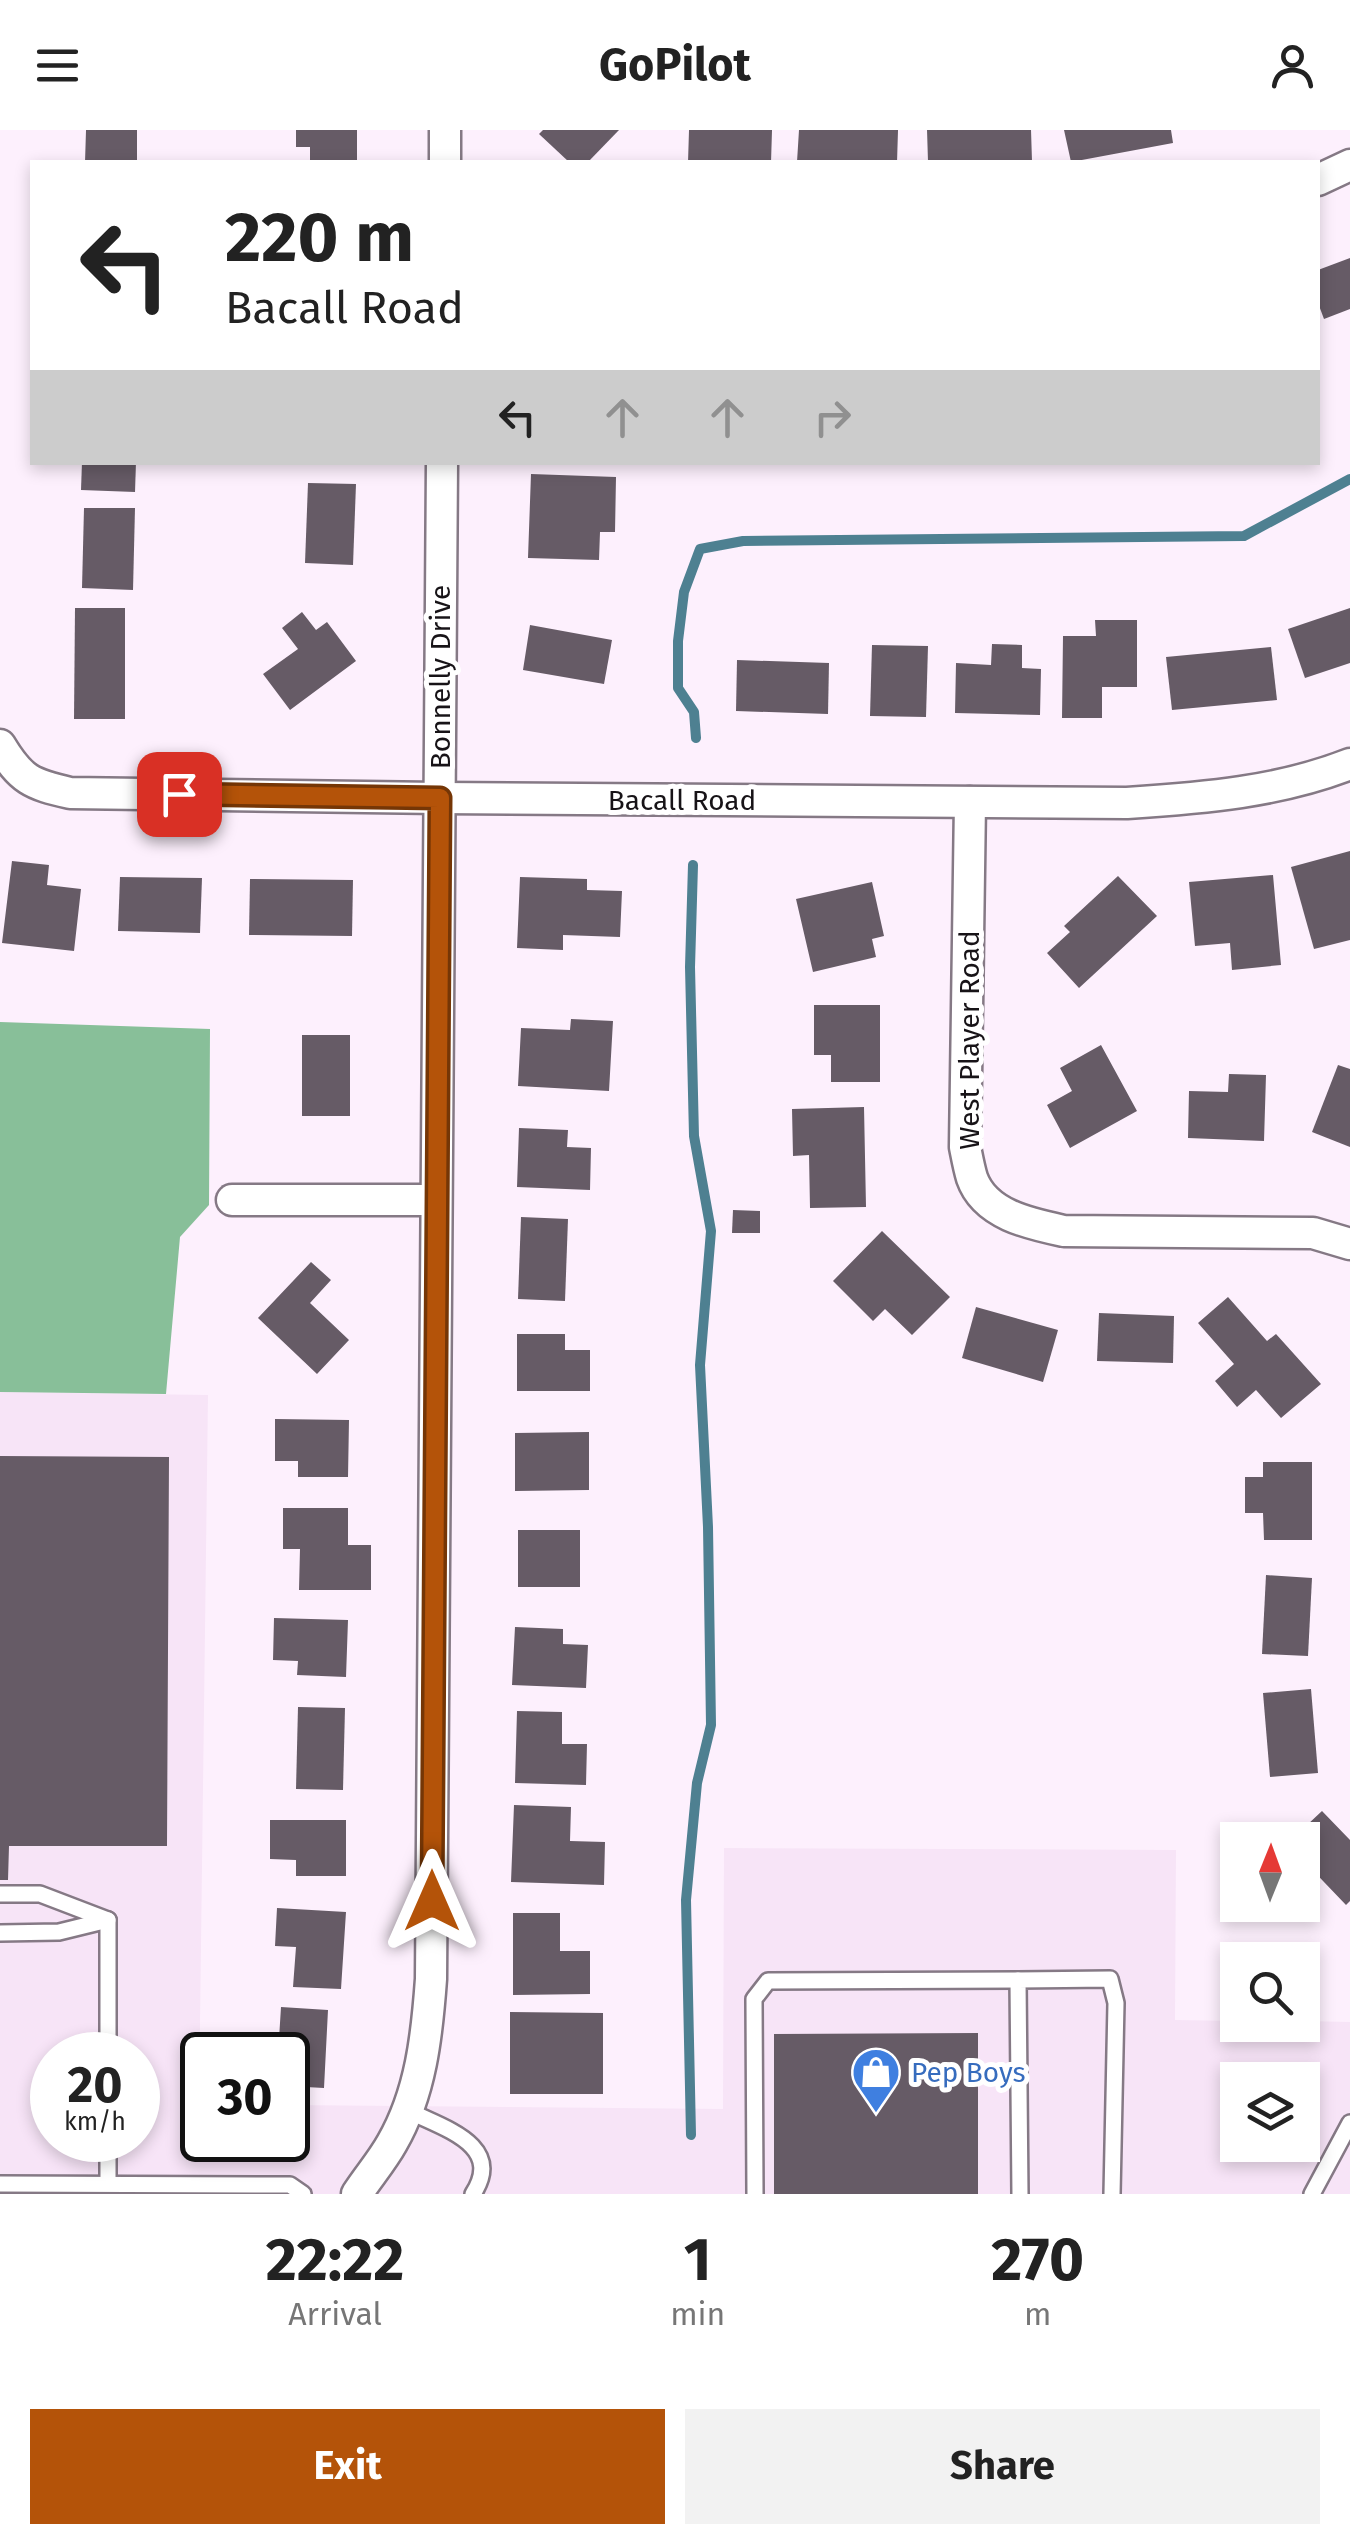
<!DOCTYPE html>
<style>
:root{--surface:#fff;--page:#f2f2f2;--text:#222;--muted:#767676;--accent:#b45309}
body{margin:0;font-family:"Fira Sans",sans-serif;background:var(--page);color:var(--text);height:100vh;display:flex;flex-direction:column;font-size:38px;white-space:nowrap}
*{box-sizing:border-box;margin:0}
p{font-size:32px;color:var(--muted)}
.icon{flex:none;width:55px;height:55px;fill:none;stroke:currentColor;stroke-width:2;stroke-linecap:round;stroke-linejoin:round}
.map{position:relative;height:2064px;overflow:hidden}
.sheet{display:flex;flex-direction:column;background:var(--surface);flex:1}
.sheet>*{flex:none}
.hud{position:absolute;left:30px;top:30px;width:1290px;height:305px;border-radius:0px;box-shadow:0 5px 15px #0003;background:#fff;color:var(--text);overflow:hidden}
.needle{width:65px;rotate:1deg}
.fabs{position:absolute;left:1220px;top:1692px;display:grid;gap:20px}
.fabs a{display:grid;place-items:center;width:100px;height:100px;border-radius:0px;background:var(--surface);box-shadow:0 5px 15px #0003;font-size:50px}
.speed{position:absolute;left:30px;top:1902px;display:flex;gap:20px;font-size:50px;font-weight:700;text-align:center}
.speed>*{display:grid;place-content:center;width:130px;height:130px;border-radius:50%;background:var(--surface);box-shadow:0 5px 15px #0003;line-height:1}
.speed small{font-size:25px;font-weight:400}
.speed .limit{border:5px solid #111;border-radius:15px;background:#fff;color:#111}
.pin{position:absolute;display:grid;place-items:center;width:85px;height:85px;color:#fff;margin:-42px;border-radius:20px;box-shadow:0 5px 15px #0006}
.me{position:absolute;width:110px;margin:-55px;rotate:0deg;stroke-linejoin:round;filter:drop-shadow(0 0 8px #0008)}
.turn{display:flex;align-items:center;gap:35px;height:210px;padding:0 30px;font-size:45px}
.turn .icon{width:130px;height:130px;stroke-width:2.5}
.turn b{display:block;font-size:70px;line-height:85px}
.lanes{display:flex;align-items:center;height:95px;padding:0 30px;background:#0003;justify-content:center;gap:50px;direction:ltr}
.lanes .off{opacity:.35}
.eta{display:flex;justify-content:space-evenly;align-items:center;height:170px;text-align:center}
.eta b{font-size:60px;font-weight:700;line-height:70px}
.button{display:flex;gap:20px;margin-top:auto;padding:20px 30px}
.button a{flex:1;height:115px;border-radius:0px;background:var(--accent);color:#fff;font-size:40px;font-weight:700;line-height:115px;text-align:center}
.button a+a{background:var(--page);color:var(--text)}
header{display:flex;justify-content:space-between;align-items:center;height:130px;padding:0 30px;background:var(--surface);font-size:45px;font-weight:700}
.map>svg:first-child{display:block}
.built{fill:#f7e4f7;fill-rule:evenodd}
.forest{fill:#88bf99}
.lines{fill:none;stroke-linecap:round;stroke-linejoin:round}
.stream{stroke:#4e8091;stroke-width:10}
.building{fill:#665b66}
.service-casing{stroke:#857985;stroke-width:20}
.minor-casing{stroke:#857985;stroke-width:35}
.service{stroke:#fff;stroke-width:15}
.minor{stroke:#fff;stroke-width:30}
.route-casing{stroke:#753606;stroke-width:25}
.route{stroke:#b45309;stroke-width:18}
.labels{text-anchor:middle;stroke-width:10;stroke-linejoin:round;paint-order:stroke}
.street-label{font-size:28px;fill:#171317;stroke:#fff}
.shop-label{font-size:28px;fill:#366cbe;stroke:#fff;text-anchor:start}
</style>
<header><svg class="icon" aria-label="menu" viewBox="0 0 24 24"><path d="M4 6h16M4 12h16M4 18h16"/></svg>GoPilot<svg class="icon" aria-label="person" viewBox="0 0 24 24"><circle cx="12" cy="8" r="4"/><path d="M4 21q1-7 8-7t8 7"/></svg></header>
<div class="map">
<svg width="1350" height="2064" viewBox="0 0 1350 2064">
<rect width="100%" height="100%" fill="#fdf0fd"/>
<path class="built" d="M0,1262l208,3 -9,707 3,1v37h86v-35l435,4 1,-261 452,2 -1,170 62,1 1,4h64l1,-4 47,1v172h-1350zM52,1925h86v85h-86zM1238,1950h64v65h-64z"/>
<polygon class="forest" points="0,892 210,899 209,1075 180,1107 166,1264 0,1262"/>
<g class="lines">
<g class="stream">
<polyline points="696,608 694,582 678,558 678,511 684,462 700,419 743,411 1244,406 1350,349"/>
<polyline points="691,2005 686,1770 697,1653 711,1595 708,1397 700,1235 711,1101 694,1006 690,837 693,735"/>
</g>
</g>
<g class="building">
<polygon points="86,0 137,0 137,32 85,32"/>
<polygon points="296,0 357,0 357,32 310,32 310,17 296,17"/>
<polygon points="543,0 619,0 588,32 569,32 539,4"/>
<polygon points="689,0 772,0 771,32 688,32"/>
<polygon points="799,0 898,0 897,32 797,32"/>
<polygon points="927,0 1031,0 1032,32 928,32"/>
<polygon points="1064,0 1171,0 1173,13 1071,32"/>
<polygon points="1350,128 1350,179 1324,189 1318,173 1318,140"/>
<polygon points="82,332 136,332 135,362 81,360"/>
<polygon points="531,344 616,347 615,402 600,402 599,430 528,428"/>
<polygon points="308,353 356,354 353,435 305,433"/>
<polygon points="84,378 135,378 133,460 82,458"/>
<polygon points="75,478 125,478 125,589 74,589"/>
<polygon points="1350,478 1350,533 1305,548 1288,499"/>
<polygon points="302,482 316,500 327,492 356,531 290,580 263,544 298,519 282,498"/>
<polygon points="1095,490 1137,490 1137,557 1102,557 1102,588 1062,588 1063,506 1096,506"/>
<polygon points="530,495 612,510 604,554 523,540"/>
<polygon points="992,514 1022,515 1022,538 1041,539 1040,585 955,583 956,533 991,535"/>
<polygon points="872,515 928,516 926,587 870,586"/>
<polygon points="1271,517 1277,570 1172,580 1166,527"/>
<polygon points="737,530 829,533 828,584 736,581"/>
<polygon points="1350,721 1350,810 1314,819 1291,737"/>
<polygon points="12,731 49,735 47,755 81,759 74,821 2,813"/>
<polygon points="1273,745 1281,835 1232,840 1230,813 1195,816 1189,752"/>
<polygon points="1118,746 1157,786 1079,858 1047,823 1070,802 1064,796"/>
<polygon points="120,747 202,748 200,803 118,801"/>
<polygon points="520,747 587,749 587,760 622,761 620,807 563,805 563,820 517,818"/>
<polygon points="250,749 353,750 352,806 249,805"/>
<polygon points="872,752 884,806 872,809 876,827 813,842 796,769"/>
<polygon points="814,875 880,875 880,952 831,952 831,925 814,925"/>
<polygon points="571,889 613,891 609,961 518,956 521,898 570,900"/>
<rect x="302" y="905" width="48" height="81"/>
<polygon points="1101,915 1137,981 1070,1018 1047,975 1072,961 1060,938"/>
<polygon points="1338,935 1350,939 1350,1017 1312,1002"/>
<polygon points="1229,944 1266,945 1264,1011 1188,1008 1189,961 1228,962"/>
<polygon points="864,977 866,1077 810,1078 809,1025 793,1026 792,979"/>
<polygon points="519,998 568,1000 567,1017 591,1018 590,1060 517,1057"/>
<polygon points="733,1080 760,1081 760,1103 732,1103"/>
<polygon points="521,1087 568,1089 565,1171 518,1169"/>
<polygon points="882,1101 950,1167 912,1205 885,1179 873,1191 833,1151"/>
<polygon points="311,1132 331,1150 310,1173 349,1210 317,1244 258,1188"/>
<polygon points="1228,1167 1267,1211 1276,1204 1321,1254 1281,1288 1256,1260 1237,1277 1215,1251 1234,1234 1198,1193"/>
<polygon points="976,1177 1058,1200 1043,1252 962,1228"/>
<polygon points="1099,1183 1174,1186 1173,1233 1097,1231"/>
<polygon points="517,1204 565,1204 565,1220 590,1220 590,1261 517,1261"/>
<polygon points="275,1289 349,1290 348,1347 298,1347 298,1331 275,1331"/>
<polygon points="589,1302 589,1360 515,1361 515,1303"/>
<polygon points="0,1326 169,1327 167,1716 9,1716 8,1750 0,1750"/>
<polygon points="1263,1332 1312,1332 1312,1410 1264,1410 1263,1383 1245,1383 1245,1347 1263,1347"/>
<polygon points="283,1378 348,1378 348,1415 371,1415 371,1460 299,1460 300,1419 283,1419"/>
<rect x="518" y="1400" width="62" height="57"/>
<polygon points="1266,1445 1312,1448 1308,1526 1262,1524"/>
<polygon points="274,1488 348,1490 346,1547 297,1545 298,1531 273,1530"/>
<polygon points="515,1497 563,1499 563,1514 588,1515 586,1558 512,1555"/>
<polygon points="1311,1559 1318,1643 1270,1647 1263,1563"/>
<polygon points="298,1577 345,1578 343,1660 296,1659"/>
<polygon points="517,1581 562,1582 562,1614 587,1614 586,1655 515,1653"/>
<polygon points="514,1675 571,1677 570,1711 605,1712 604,1755 511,1752"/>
<polygon points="1322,1681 1350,1710 1350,1771 1346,1775 1302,1729 1302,1710 1291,1710"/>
<polygon points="270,1690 346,1690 346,1746 296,1746 296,1730 270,1729"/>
<polygon points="277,1778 346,1782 341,1859 293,1857 296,1817 275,1816"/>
<polygon points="513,1783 560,1783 560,1821 590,1821 590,1864 513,1865"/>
<polygon points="281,1877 328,1880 324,1958 288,1956 288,1925 278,1925"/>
<polygon points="510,1882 603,1883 603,1964 510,1964"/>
<polygon points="978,1903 978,2064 774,2064 774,1904"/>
</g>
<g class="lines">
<g class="service-casing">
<g id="service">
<polyline points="0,1764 40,1764 108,1790 108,1925"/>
<polyline points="0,1803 59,1802 108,1790"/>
<path d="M407,1980c35,18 98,34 66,84"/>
<polyline points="108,2010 108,2053"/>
<polyline points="0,2054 290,2055 303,2064"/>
<polyline points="755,2064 754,1869 768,1851 1018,1850"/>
<polyline points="1020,2064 1018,1850 1110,1849 1116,1873 1112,2064"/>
<polyline points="1312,2064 1350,1993"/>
</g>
</g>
<g class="minor-casing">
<g id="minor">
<polyline points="445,32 445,0"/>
<polyline points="1318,50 1350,35"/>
<path d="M0,615c21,35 31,39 70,48l369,5 688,5c76,-5 152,-11 223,-39"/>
<path d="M970,672l-5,345c2,10 4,21 7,31 13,37 59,46 92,53l249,2 37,11"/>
<polyline points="232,1070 436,1070"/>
<path d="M357,2064c11,-17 25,-33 35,-51 29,-50 35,-108 39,-164l11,-1517"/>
</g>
</g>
<use href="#service" class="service"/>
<use href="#minor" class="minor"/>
</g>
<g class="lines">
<g class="route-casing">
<polyline id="route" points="179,664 440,668 432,1771"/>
</g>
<use href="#route" class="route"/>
</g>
<defs>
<g id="shop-pin" transform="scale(2.5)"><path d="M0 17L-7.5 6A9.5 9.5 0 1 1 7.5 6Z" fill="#3f7fe0" stroke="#fff"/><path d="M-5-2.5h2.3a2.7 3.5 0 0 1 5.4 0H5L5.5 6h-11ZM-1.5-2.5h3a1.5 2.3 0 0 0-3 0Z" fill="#fff"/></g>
</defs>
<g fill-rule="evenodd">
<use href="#shop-pin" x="876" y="1942"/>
</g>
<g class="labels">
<g class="street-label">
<text transform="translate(440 547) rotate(-90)" y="10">Bonnelly Drive</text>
<text x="682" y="680">Bacall Road</text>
<text transform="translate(969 910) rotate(-90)" y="10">West Player Road</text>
</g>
<g class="shop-label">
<text x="911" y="1952">Pep Boys</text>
</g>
</g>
</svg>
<div class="fabs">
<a><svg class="needle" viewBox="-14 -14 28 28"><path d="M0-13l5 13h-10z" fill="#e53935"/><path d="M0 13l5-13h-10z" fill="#767676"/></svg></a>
<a><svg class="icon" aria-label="search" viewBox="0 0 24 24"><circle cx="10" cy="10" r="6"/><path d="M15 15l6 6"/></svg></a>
<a><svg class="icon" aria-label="layers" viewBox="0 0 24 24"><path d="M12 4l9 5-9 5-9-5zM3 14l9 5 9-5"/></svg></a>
</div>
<div class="speed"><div>20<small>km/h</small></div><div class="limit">30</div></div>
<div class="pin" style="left:179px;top:664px;background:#d93025"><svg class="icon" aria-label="arrive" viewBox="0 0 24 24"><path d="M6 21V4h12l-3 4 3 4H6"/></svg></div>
<svg class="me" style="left:432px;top:1771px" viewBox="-20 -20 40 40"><path d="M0-17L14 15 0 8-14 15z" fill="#b45309" stroke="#fff" stroke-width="4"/></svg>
<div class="hud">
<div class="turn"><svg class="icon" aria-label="left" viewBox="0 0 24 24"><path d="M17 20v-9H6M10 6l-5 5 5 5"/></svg><div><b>220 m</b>Bacall Road</div></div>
<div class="lanes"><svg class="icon" aria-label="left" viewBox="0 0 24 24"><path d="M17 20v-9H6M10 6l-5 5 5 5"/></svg><svg class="icon off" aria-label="ahead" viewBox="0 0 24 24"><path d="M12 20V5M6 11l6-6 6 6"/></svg><svg class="icon off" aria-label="ahead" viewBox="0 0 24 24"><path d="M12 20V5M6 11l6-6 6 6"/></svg><svg class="icon off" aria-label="right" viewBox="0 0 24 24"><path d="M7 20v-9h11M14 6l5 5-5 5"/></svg></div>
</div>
</div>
<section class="sheet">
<div class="eta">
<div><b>22:22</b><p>Arrival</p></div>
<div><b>1</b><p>min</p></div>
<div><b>270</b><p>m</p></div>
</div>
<div class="button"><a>Exit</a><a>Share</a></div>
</section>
